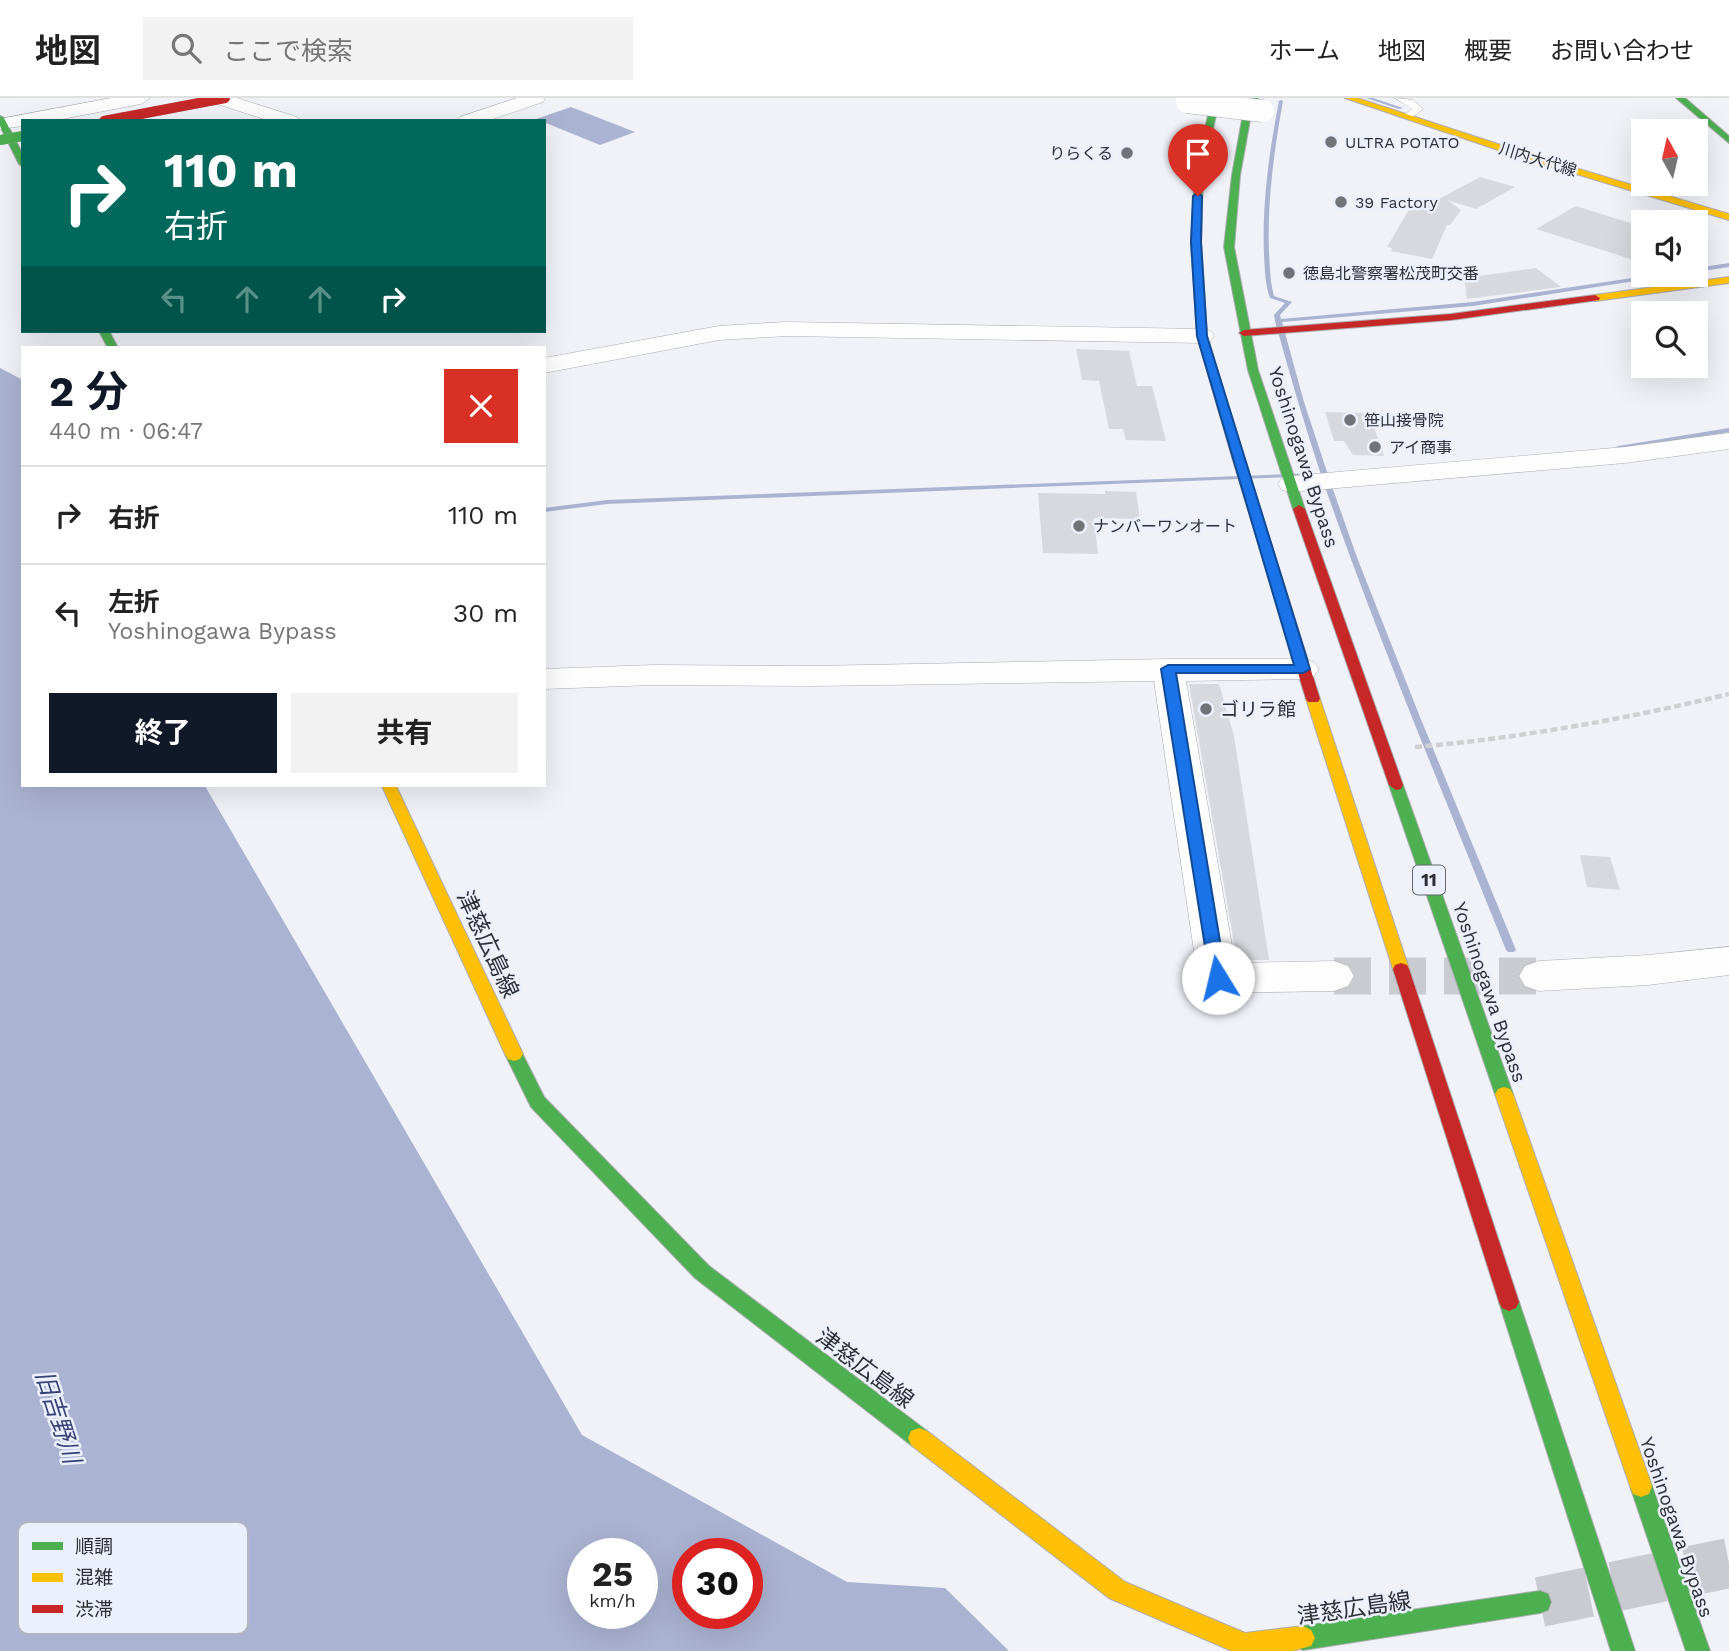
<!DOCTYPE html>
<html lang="ja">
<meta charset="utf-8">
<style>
:root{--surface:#fff;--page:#f2f2f2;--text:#222;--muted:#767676;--line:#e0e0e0;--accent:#111827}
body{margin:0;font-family:"Work Sans","Noto Sans JP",sans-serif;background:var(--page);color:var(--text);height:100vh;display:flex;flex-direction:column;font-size:26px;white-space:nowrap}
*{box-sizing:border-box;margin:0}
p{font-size:23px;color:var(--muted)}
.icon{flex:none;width:38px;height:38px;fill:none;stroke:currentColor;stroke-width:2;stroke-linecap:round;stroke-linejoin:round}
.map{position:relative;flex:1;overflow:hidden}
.drawer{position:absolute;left:21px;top:248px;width:525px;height:441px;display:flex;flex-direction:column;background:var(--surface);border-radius:0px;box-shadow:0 7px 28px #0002}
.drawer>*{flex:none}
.hud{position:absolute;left:21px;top:21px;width:525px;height:214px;border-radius:0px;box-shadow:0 7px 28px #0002;background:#00695c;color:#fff;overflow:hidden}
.needle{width:46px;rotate:352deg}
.buttons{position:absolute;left:1631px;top:21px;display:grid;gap:14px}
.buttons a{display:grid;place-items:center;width:77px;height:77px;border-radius:0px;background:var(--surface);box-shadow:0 7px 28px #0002;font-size:35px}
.speed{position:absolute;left:567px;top:1440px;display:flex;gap:14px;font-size:35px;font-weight:700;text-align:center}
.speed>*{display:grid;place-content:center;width:91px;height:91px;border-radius:50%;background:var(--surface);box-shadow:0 7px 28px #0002;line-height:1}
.speed small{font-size:18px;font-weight:400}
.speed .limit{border:10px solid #d22;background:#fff;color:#111}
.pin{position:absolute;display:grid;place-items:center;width:60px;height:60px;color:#fff;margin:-72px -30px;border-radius:50% 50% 50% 0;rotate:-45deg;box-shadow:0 0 7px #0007}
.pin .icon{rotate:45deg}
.me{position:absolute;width:77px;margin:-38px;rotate:351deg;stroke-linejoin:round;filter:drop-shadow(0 0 5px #0008)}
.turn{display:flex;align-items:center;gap:24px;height:147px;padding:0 28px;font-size:32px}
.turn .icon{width:91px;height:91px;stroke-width:2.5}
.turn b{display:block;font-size:49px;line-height:60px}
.lanes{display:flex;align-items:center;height:66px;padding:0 28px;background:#0003;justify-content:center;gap:35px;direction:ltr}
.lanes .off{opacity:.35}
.round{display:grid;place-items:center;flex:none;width:74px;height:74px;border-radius:0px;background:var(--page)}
.overview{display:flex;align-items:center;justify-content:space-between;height:119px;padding:0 28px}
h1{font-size:42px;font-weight:700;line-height:52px;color:var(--accent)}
.button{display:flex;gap:14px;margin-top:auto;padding:14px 28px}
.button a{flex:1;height:80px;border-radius:0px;background:var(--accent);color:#fff;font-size:28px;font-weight:700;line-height:80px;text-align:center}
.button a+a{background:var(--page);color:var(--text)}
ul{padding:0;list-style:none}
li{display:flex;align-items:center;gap:21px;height:98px;padding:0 28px;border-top:2px solid var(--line)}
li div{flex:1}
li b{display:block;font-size:26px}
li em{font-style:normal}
header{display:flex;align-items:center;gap:42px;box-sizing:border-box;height:98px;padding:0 35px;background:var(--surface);border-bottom:2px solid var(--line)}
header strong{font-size:33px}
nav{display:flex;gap:38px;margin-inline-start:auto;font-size:24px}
.search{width:490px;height:63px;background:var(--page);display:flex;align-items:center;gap:18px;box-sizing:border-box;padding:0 24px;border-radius:0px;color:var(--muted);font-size:26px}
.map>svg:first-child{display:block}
.water{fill:#abb3d2;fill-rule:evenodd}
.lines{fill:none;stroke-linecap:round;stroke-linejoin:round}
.stream{fill:#abb3d2;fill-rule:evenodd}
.building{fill:#d7d9de}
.street-tunnel{stroke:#c9cbd1;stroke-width:37;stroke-dasharray:37 18;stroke-linecap:butt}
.secondary-tunnel{stroke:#c9cbd1;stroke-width:50;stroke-dasharray:50 25;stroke-linecap:butt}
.lane-casing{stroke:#abacb0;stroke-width:1}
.street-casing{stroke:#abacb0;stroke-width:1}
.fast-casing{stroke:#abacb0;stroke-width:2}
.slow-casing{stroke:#abacb0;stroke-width:2}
.jam-casing{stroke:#abacb0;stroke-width:2}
.path{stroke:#d0d0d2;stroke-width:4.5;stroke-dasharray:7 3.5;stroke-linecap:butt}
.lane{fill:#fdfdfe;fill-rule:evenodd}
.street{fill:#fdfdfe;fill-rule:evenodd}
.fast{fill:#4caf50;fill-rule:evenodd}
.slow{fill:#ffc107;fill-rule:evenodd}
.jam{fill:#c62828;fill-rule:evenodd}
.street-bridge-casing{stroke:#abacb0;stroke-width:23;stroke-linecap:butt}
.fast-bridge-casing{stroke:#babcc7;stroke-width:10;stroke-linecap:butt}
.jam-bridge-casing{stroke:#babcc7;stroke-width:10;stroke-linecap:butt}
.street-bridge{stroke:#fdfdfe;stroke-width:22}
.fast-bridge{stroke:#4caf50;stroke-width:10}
.jam-bridge{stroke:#c62828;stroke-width:10}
.route{fill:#1a73e8;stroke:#114b97;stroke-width:2}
.poi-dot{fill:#727379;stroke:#ecf0fc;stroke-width:2.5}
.labels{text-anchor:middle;stroke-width:5;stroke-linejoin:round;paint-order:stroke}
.far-poi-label{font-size:16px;fill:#2e2f34;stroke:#ecf0fc;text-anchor:start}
.far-street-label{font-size:16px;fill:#2e2f34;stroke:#ecf0fc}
.shield{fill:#ecf0fc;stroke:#676970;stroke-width:2}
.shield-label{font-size:18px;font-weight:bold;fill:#2e2f34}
.street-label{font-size:19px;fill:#2e2f34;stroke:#ecf0fc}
.poi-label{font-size:19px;fill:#2e2f34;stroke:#ecf0fc;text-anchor:start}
.near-street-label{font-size:23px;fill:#2e2f34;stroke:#ecf0fc}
.near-water-label{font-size:24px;font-style:italic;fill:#384278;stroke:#ecf0fc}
.key{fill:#ecf0fc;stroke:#b3b6c0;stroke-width:2}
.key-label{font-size:19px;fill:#2e2f34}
</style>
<header>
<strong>地図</strong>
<div class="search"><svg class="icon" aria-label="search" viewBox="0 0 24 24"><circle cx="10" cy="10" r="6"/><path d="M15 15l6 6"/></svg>ここで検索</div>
<nav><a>ホーム</a><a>地図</a><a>概要</a><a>お問い合わせ</a></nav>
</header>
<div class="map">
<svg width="1729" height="1553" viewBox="0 0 1729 1553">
<rect width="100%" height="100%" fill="#f0f2f8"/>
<g class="water">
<polygon points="571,9 635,34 600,47 536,21"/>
<path d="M0,270l23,12v406h182l377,649 265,147 98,6 64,63h-1009zM583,1456h59v60h-59zM688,1456h59v60h-59z"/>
</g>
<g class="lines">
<g class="stream">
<polygon points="1366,0 1373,0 1403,10 1399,11"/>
<path d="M1281,2l2,1c-9,50 -16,101 -14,152 1,14 1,29 5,43l18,6 -12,13 1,4 192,-17 179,-27h12l-3,2 -188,29 -191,16 22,80 26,79 28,79 62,157 96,233 -2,2h-6l-2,-2c-62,-155 -127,-308 -182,-466 -18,-54 -34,-108 -49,-163l-1,-6 11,-12 -15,-5c-5,-13 -5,-29 -6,-43 -2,-52 5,-103 15,-154z"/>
<polygon points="1729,165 1729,169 1696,174 1696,170"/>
<polygon points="1729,330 1729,334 1618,352 1615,350 1618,348"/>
<polygon points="1315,375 1317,376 1317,378 607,406 544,414 544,410 607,402"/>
</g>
</g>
<g class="building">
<polygon points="1480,79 1515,89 1476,111 1447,102 1461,112 1450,127 1447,127 1432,161 1391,153 1392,150 1387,149 1410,110 1422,110"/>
<polygon points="1576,108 1643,129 1643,165 1536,131"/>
<polygon points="1536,170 1561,189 1467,201 1464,180"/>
<polygon points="1076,251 1129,253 1137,288 1152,288 1166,343 1126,342 1123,331 1109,331 1099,283 1082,282"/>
<polygon points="1325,314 1369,315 1384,358 1353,357 1344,343 1334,343"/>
<polygon points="1105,393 1136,394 1140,421 1094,420 1098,456 1043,455 1038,395 1105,396"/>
<polygon points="1189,586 1219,586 1234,638 1269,862 1237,862"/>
<polygon points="1580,757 1610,759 1620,792 1587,789"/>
</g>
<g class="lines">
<polyline class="street-tunnel" points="1334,878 1539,878"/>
<polyline class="secondary-tunnel" points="1540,1504 1729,1465"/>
<g class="lane-casing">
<polygon id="lane" points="1395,0 1413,2 1423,11 1411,20 1405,20 1405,16 1412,11"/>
</g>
<g class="street-casing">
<g id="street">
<polygon points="111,0 150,0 141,6 52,23 23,23 23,28 0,31 0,21"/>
<polygon points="209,0 237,0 297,19 300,23 270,23 211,4"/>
<polygon points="517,0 545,0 543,4 487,23 457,23 460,19"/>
<polygon points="786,224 1202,231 1211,233 1214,238 1211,243 1202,245 786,238 719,242 544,275 544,260 719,228"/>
<polygon points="1729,335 1729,351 1625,365 1292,394 1282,392 1278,386 1282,380 1292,378 1625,349"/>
<polygon points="1168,561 1303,561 1314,564 1319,571 1314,578 1303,581 1186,583 1235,865 1334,863 1348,868 1354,878 1348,888 1334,893 1218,895 1204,890 1198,880 1154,583 812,588 653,587 544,591 544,571 653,567 812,568"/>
<polygon points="1729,849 1729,877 1648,887 1539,893 1525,888 1519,878 1525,868 1539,863 1648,857"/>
</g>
</g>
<g class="fast-casing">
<g id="fast">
<polygon points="1212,0 1220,0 1203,74 1201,144 1207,238 1244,359 1238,362 1232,359 1197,238 1191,144 1195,74"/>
<polygon points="1250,0 1258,0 1250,22 1240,77 1234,149 1258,272 1305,411 1299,415 1293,411 1248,272 1224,149 1232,77 1242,22"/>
<polygon points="1676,0 1685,0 1729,38 1729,45"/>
<polygon points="0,18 4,20 23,57 23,69 19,66 0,28"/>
<polygon points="99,233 109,233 118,250 108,250"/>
<polygon points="1396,682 1403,687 1513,996 1510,1001 1504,1003 1498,1001 1495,996 1389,687"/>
<polygon points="514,949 520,951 544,999 709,1168 927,1333 930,1340 927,1347 919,1350 911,1347 695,1180 531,1009 505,956 508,951"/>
<polygon points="1509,1195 1516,1198 1519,1204 1635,1553 1611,1553 1499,1204 1502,1198"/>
<polygon points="1641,1377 1649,1380 1652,1388 1710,1553 1686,1553 1630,1388 1633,1380"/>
<polygon points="1540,1493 1548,1496 1551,1504 1548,1512 1540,1515 1303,1552 1295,1548 1291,1540 1295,1532 1303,1528"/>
</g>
</g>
<g class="slow-casing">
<g id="slow">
<polygon points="1345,0 1357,0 1519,53 1729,116 1729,122 1513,57"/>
<polygon points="1729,179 1729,185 1595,203 1590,200 1595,197"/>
<polygon points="1313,597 1320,601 1409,871 1407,875 1395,875 1393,871 1306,601"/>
<polygon points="382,688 396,688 523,956 520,961 514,963 508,961 505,956"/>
<polygon points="1504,989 1510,991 1513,996 1652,1388 1649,1396 1641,1399 1633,1396 1630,1388 1495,996 1498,991"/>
<polygon points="919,1330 927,1333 1125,1484 1245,1535 1303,1528 1311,1532 1315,1540 1311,1548 1292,1553 1232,1553 1109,1500 911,1347 908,1340 911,1333"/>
</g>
</g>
<g class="jam-casing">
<g id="jam">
<polygon points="1595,197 1600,200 1599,202 1451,222 1244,238 1239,235 1244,232 1451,216"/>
<polygon points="1238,356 1244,359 1320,601 1318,604 1308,604 1306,601 1232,359"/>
<polygon points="1299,407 1305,411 1403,687 1401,691 1396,692 1389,687 1293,411"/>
<polygon points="1401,865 1407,867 1409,871 1519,1204 1516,1210 1509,1213 1502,1210 1499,1204 1393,871 1395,867"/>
</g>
</g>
<path class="path" d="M1415,649c106,-9 210,-28 314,-53"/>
<use href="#lane" class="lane"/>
<use href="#street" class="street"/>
<use href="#fast" class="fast"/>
<use href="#slow" class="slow"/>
<use href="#jam" class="jam"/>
<g class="street-bridge-casing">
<polyline id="street-bridge" points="1187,4 1263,13"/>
</g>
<g class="fast-bridge-casing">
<polyline id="fast-bridge" points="0,42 23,38"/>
</g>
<g class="jam-bridge-casing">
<polyline id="jam-bridge" points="104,23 225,0"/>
</g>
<use href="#street-bridge" class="street-bridge"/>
<use href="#fast-bridge" class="fast-bridge"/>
<use href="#jam-bridge" class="jam-bridge"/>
</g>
<polygon class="route" points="1198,95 1202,98 1201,144 1207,238 1310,571 1303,575 1176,575 1226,880 1224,885 1212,885 1210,880 1161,571 1168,567 1294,567 1197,238 1191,144 1193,98"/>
<g class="poi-dot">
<circle cx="1331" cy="44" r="7"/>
<circle cx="1127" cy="55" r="7"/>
<circle cx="1341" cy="104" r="7"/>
<circle cx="1289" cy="175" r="7"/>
<circle cx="1350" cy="322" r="7"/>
<circle cx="1375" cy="349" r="7"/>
<circle cx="1079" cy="428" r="7"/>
<circle cx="1206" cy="611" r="7"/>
</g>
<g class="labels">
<g class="far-poi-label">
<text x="1345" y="50">ULTRA POTATO</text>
<text x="1113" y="61" text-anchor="end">りらくる</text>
<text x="1355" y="110">39 Factory</text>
<text x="1303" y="181">徳島北警察署松茂町交番</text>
<text x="1364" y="328">笹山接骨院</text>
<text x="1389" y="355">アイ商事</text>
<text x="1093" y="434">ナンバーワンオート</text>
</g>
<g class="far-street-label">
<text transform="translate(1538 61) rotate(17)" y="6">川内大代線</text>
</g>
<rect class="shield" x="1413" y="767.5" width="32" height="29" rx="5"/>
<g class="shield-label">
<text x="1429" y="788">11</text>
</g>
<g class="street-label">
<text transform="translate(1304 359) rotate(72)" y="7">Yoshinogawa Bypass</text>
<text transform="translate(1490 894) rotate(71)" y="7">Yoshinogawa Bypass</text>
<text transform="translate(1677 1429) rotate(71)" y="7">Yoshinogawa Bypass</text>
</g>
<g class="poi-label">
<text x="1220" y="618">ゴリラ館</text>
</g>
<g class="near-street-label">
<text transform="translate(488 846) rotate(65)" y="8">津慈広島線</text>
<text transform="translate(865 1270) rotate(37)" y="8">津慈広島線</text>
<text transform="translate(1354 1510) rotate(-8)" y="8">津慈広島線</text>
</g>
<g class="near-water-label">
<text transform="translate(58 1319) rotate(72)" y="8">旧吉野川</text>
</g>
</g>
<rect x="18" y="1424" width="230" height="112" rx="10" class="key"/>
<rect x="32" y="1444" width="31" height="8" fill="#4caf50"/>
<rect x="32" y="1475" width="31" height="9" fill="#ffc107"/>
<rect x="32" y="1507" width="31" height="8" fill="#c62828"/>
<g class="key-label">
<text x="75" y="1455">順調</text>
<text x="75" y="1486">混雑</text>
<text x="75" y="1518">渋滞</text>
</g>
</svg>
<div class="buttons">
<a><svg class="needle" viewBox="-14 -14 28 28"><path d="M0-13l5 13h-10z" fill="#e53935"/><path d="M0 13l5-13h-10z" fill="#767676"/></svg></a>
<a><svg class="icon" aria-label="sound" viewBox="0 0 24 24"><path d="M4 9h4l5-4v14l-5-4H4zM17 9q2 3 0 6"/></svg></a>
<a><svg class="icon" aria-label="search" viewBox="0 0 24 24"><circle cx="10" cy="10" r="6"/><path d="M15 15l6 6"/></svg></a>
</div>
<div class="speed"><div>25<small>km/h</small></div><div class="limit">30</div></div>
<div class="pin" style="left:1198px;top:98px;background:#d93025"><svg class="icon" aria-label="arrive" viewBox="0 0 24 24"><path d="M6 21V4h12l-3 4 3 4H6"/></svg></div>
<svg class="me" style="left:1218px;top:880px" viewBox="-20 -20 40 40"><circle r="19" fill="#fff"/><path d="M0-13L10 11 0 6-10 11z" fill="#1a73e8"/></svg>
<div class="hud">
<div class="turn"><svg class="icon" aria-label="right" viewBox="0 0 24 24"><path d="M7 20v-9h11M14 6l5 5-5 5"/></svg><div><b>110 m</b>右折</div></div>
<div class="lanes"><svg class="icon off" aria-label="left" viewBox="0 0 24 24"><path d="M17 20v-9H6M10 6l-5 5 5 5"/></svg><svg class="icon off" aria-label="ahead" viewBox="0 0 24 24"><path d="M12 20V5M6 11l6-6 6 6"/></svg><svg class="icon off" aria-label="ahead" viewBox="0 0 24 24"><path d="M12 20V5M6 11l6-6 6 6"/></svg><svg class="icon" aria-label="right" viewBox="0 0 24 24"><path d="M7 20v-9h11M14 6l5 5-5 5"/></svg></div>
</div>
<section class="drawer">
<div class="overview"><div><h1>2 分</h1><p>440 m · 06:47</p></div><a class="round" style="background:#d93025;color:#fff"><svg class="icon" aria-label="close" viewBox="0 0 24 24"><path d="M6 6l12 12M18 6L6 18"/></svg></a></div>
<ul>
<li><svg class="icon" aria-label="right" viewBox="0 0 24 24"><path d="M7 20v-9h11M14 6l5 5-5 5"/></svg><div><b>右折</b></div><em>110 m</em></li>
<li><svg class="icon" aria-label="left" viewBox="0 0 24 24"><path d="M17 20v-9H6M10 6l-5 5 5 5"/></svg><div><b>左折</b><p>Yoshinogawa Bypass</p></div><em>30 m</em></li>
</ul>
<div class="button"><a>終了</a><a>共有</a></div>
</section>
</div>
